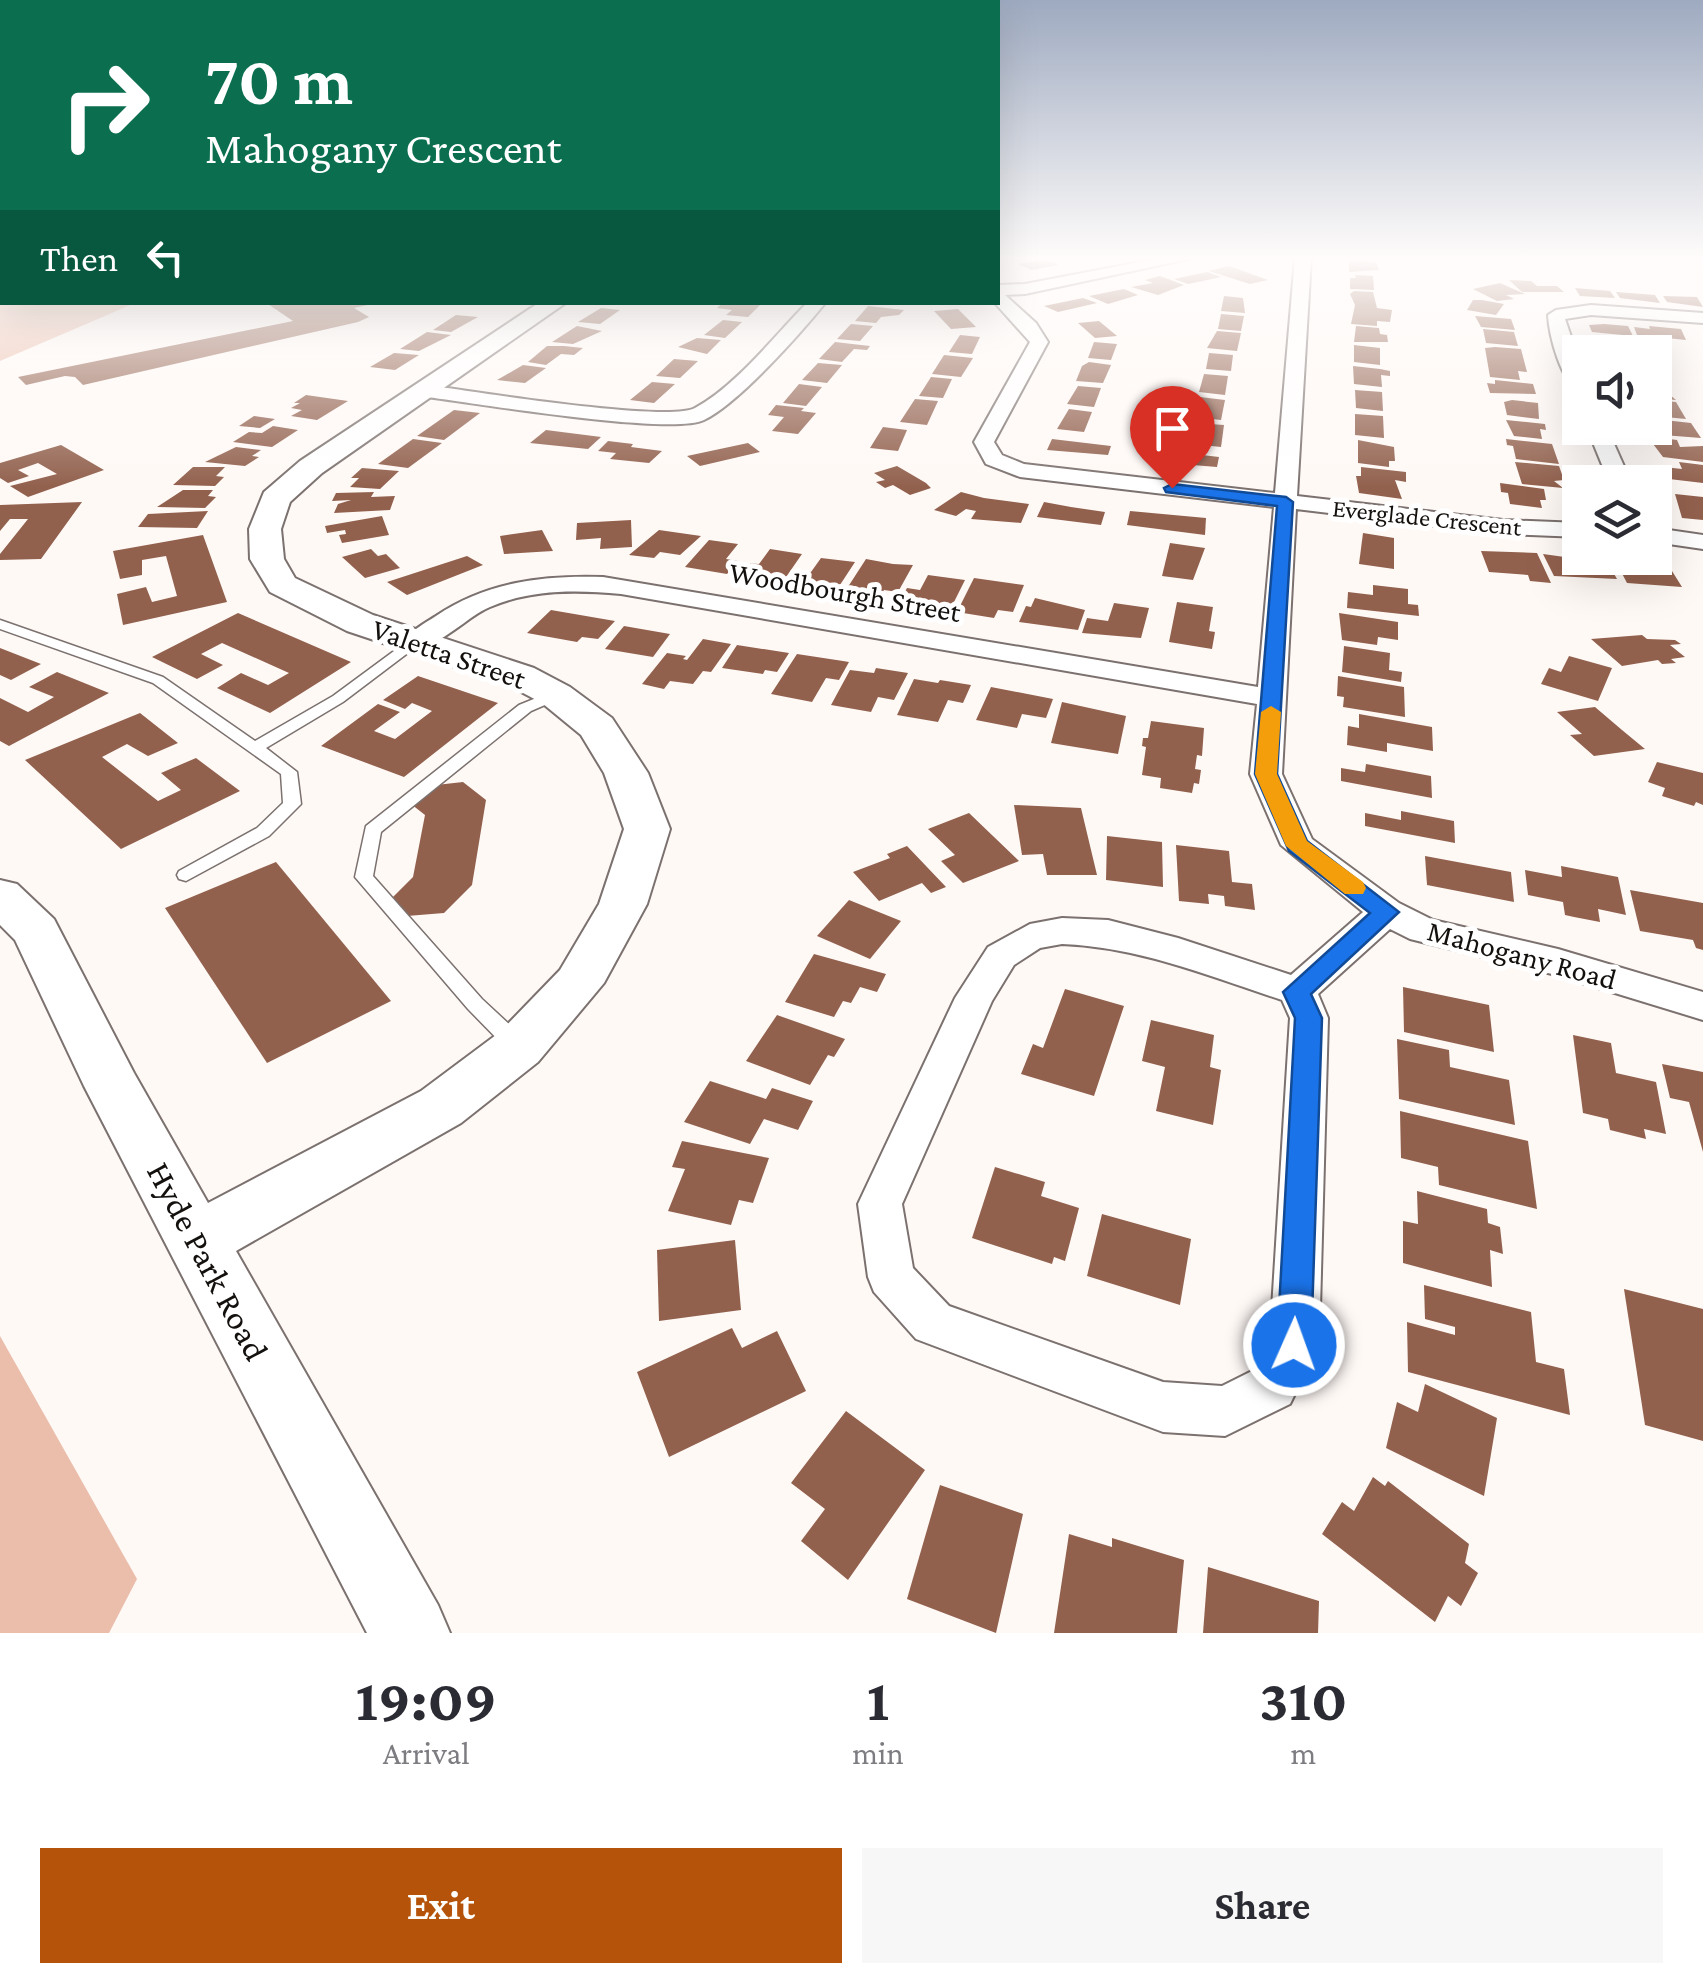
<!DOCTYPE html>
<style>
:root{--surface:#fff;--page:#f7f7f7;--text:#2b2b33;--muted:#7c7c81;--accent:#b45309}
body{margin:0;font-family:"Crimson Pro",serif;background:var(--page);color:var(--text);height:100vh;display:flex;flex-direction:column;font-size:38px;white-space:nowrap}
*{box-sizing:border-box;margin:0}
p{font-size:32px;color:var(--muted)}
.icon{flex:none;width:55px;height:55px;fill:none;stroke:currentColor;stroke-width:2;stroke-linecap:round;stroke-linejoin:round}
.map{position:relative;height:1633px;overflow:hidden}
.drawer{display:flex;flex-direction:column;background:var(--surface);flex:1}
.drawer>*{flex:none}
.hud{position:absolute;left:0px;top:0px;width:1000px;height:305px;box-shadow:0 10px 40px #0002;background:#0b6e4f;color:#fff;overflow:hidden}
.controls{position:absolute;left:1562px;top:335px;display:grid;gap:20px}
.controls a{display:grid;place-items:center;width:110px;height:110px;border-radius:0px;background:var(--surface);box-shadow:0 10px 40px #0002;font-size:50px}
.pin{position:absolute;display:grid;place-items:center;width:85px;height:85px;color:#fff;margin:-102px -42px;border-radius:50% 50% 50% 0;rotate:-45deg;box-shadow:0 0 10px #0007}
.pin .icon{rotate:45deg}
.me{position:absolute;width:110px;margin:-55px;rotate:2deg;stroke-linejoin:round;filter:drop-shadow(0 0 8px #0008)}
.turn{display:flex;align-items:center;gap:35px;height:210px;padding:0 40px;font-size:45px}
.turn .icon{width:130px;height:130px;stroke-width:2.5}
.turn b{display:block;font-size:70px;line-height:85px}
.then{display:flex;align-items:center;height:95px;padding:0 40px;background:#0003;gap:20px;font-size:38px}
.eta{display:flex;justify-content:space-evenly;align-items:center;height:170px;text-align:center}
.eta b{font-size:60px;font-weight:700;line-height:70px}
.action{display:flex;gap:20px;margin-top:auto;padding:20px 40px}
.action a{flex:1;height:115px;border-radius:0px;background:var(--accent);color:#fff;font-size:40px;font-weight:700;line-height:115px;text-align:center}
.action a+a{background:var(--page);color:var(--text)}
.map>svg:first-child{display:block}
.green{fill:#ebbdab}
.building{fill:#92614e}
.lines{fill:none;stroke-linecap:round;stroke-linejoin:round}
.lane-casing{stroke:#7b716e;stroke-width:3}
.street-casing{stroke:#7b716e;stroke-width:4}
.secondary-casing{stroke:#7b716e;stroke-width:4}
.lane{fill:#fff;fill-rule:evenodd}
.street{fill:#fff;fill-rule:evenodd}
.secondary{fill:#fff;fill-rule:evenodd}
.route{fill:#1a73e8;stroke:#114b97;stroke-width:2.5}
.slow{fill:#f59e0b}
.labels{text-anchor:middle;stroke-width:10;stroke-linejoin:round;paint-order:stroke}
.far-street-label{font-size:25px;fill:#13100e;stroke:#fff}
.street-label{font-size:30px;fill:#13100e;stroke:#fff}
.near-street-label{font-size:35px;fill:#13100e;stroke:#fff}
</style>
<div class="map">
<svg width="1703" height="1633" viewBox="0 0 1703 1633">
<rect width="100%" height="100%" fill="#fff9f6"/>
<g class="green">
<polygon points="0,279 2,302 135,303 0,361"/>
<polygon points="0,1336 137,1579 109,1633 0,1633"/>
</g>
<g class="building">
<polygon points="1045,259 1059,265 1031,270 1018,264"/>
<polygon points="1359,260 1376,262 1379,270 1349,272 1349,262"/>
<polygon points="1229,266 1268,280 1250,284 1209,271"/>
<polygon points="1207,272 1221,277 1188,284 1174,279"/>
<polygon points="1355,275 1373,276 1374,290 1350,289 1350,278 1356,278"/>
<polygon points="1160,276 1184,285 1158,295 1131,287 1153,283 1145,280"/>
<polygon points="1509,280 1531,281 1537,286 1557,286 1564,292 1522,292"/>
<polygon points="1500,283 1525,294 1506,295 1514,299 1497,301 1473,289"/>
<polygon points="1575,288 1610,291 1615,298 1580,296"/>
<polygon points="1124,289 1138,295 1108,304 1089,296"/>
<polygon points="1354,291 1373,292 1377,308 1392,310 1390,322 1377,321 1377,326 1351,324 1355,305 1350,294"/>
<polygon points="1616,292 1655,295 1660,303 1620,298"/>
<polygon points="1224,296 1243,298 1245,313 1221,311"/>
<polygon points="1663,296 1697,297 1703,307 1667,302"/>
<polygon points="1083,298 1097,303 1058,312 1044,306"/>
<polygon points="1473,300 1482,300 1504,304 1496,315 1467,310"/>
<polygon points="265,302 372,304 354,308 369,317 358,322 83,385 75,377 65,376 26,385 18,377 293,321"/>
<polygon points="724,302 757,302 762,303 748,317 726,315 732,310 717,308"/>
<polygon points="868,306 904,310 899,315 881,317 876,323 855,321"/>
<polygon points="601,308 620,310 600,324 578,322"/>
<polygon points="958,309 976,327 951,329 934,311"/>
<polygon points="1221,314 1244,316 1241,331 1218,329"/>
<polygon points="456,315 478,317 451,332 433,330"/>
<polygon points="1475,316 1511,319 1515,330 1481,327"/>
<polygon points="723,320 742,322 725,338 704,335"/>
<polygon points="1099,321 1117,336 1095,338 1078,323"/>
<polygon points="851,324 873,326 860,341 837,339"/>
<polygon points="1604,324 1628,326 1633,336 1592,332 1589,325"/>
<polygon points="577,326 602,331 573,344 552,342"/>
<polygon points="1356,326 1379,328 1380,334 1387,335 1388,342 1354,342"/>
<polygon points="1649,326 1681,329 1686,340 1637,335 1634,327 1650,329"/>
<polygon points="1483,329 1514,332 1518,346 1486,343"/>
<polygon points="1217,331 1241,333 1237,351 1207,348"/>
<polygon points="427,332 451,335 419,351 400,349"/>
<polygon points="960,335 980,337 972,354 949,352"/>
<polygon points="697,338 721,340 707,354 678,347"/>
<polygon points="835,342 870,346 867,350 854,349 842,362 819,359"/>
<polygon points="1094,342 1117,344 1111,360 1088,358"/>
<polygon points="1354,345 1380,348 1380,365 1354,362"/>
<polygon points="547,346 564,346 583,348 574,355 561,354 546,365 528,362"/>
<polygon points="1495,347 1521,349 1527,372 1518,371 1520,380 1490,377 1485,348"/>
<polygon points="394,353 419,355 395,370 370,367"/>
<polygon points="1209,353 1233,355 1231,371 1206,369"/>
<polygon points="944,355 973,358 961,377 932,374"/>
<polygon points="674,359 698,361 680,378 656,376"/>
<polygon points="1089,362 1111,365 1103,383 1076,381 1082,366"/>
<polygon points="818,363 842,365 827,383 802,380"/>
<polygon points="523,365 546,368 525,383 497,380"/>
<polygon points="1353,366 1380,369 1390,371 1390,376 1381,375 1382,387 1354,384"/>
<polygon points="1204,374 1228,376 1225,395 1199,392"/>
<polygon points="931,377 952,379 943,398 919,396"/>
<polygon points="1495,380 1533,384 1536,394 1490,393 1487,383 1495,384"/>
<polygon points="652,382 675,384 654,403 630,400"/>
<polygon points="799,384 822,387 806,406 783,403"/>
<polygon points="1655,384 1668,385 1669,394 1676,400 1655,398"/>
<polygon points="1078,386 1101,388 1094,407 1067,404"/>
<polygon points="1355,390 1382,392 1383,411 1356,408"/>
<polygon points="306,395 348,401 317,420 291,416 302,410 291,408 300,403 294,403"/>
<polygon points="1200,397 1225,400 1221,420 1195,417"/>
<polygon points="915,399 938,401 927,425 900,422"/>
<polygon points="1512,400 1538,403 1539,419 1507,415 1504,402"/>
<polygon points="1655,400 1676,402 1686,419 1655,416"/>
<polygon points="776,405 804,408 801,411 816,413 798,434 772,431 784,417 768,415"/>
<polygon points="1069,409 1092,412 1084,432 1057,429"/>
<polygon points="454,410 480,413 444,440 417,436"/>
<polygon points="1355,414 1383,416 1384,438 1355,435"/>
<polygon points="254,416 275,419 260,428 239,426"/>
<polygon points="1655,419 1691,423 1701,438 1663,435 1655,427"/>
<polygon points="1506,420 1545,424 1546,430 1540,429 1542,439 1514,436"/>
<polygon points="1196,423 1224,425 1221,447 1193,444"/>
<polygon points="273,426 298,430 272,447 233,442 249,432 262,433"/>
<polygon points="883,427 907,430 898,451 870,448"/>
<polygon points="546,430 601,437 588,449 530,443"/>
<polygon points="1647,436 1677,440 1680,447 1703,446 1703,462 1663,457"/>
<polygon points="413,439 442,443 408,468 378,464"/>
<polygon points="1052,439 1111,446 1108,455 1047,450"/>
<polygon points="1506,439 1552,444 1559,464 1516,459 1513,446 1507,445"/>
<polygon points="1358,440 1394,447 1395,461 1389,461 1389,467 1358,463"/>
<polygon points="608,441 633,444 631,447 662,451 649,463 610,459 616,453 598,451"/>
<polygon points="748,443 760,452 700,466 687,456"/>
<polygon points="61,445 104,470 28,497 10,486 57,474 38,463 18,470 29,476 8,483 0,478 0,463"/>
<polygon points="236,447 261,450 252,456 259,457 245,466 205,462"/>
<polygon points="1159,450 1219,457 1217,467 1156,462"/>
<polygon points="1515,462 1559,466 1564,480 1554,481 1563,488 1522,484"/>
<polygon points="1679,462 1703,465 1703,483 1669,479 1664,467 1682,469"/>
<polygon points="897,466 926,483 931,488 910,495 893,485 885,488 876,482 885,480 874,473"/>
<polygon points="193,467 225,467 216,476 224,477 215,486 173,485"/>
<polygon points="1361,467 1406,472 1406,482 1395,480 1402,499 1359,493 1356,476 1361,476"/>
<polygon points="362,468 399,471 380,489 350,487 359,478 351,478"/>
<polygon points="1500,483 1544,489 1546,500 1540,500 1542,508 1510,504 1508,493 1501,492"/>
<polygon points="183,490 213,490 208,496 216,497 205,508 157,507"/>
<polygon points="374,492 371,497 395,496 390,510 334,513 338,504 351,500 332,501 336,493"/>
<polygon points="961,492 984,498 1029,504 1021,523 971,519 976,511 966,509 956,516 934,510"/>
<polygon points="1675,494 1703,497 1703,520 1682,518"/>
<polygon points="82,502 41,559 0,560 0,554 28,519 10,519 0,531 0,505"/>
<polygon points="1044,502 1071,507 1105,512 1101,525 1037,517"/>
<polygon points="208,511 197,528 138,527 148,514"/>
<polygon points="1130,511 1206,518 1205,535 1127,525"/>
<polygon points="382,516 389,535 342,543 339,535 346,534 345,530 327,533 325,526"/>
<polygon points="631,520 632,547 600,549 601,538 576,540 577,523"/>
<polygon points="542,530 553,551 504,554 500,536"/>
<polygon points="659,530 701,536 680,555 660,552 654,558 629,555"/>
<polygon points="1363,533 1394,538 1394,569 1359,564"/>
<polygon points="203,535 227,602 123,625 117,594 146,587 152,602 177,596 166,556 142,560 142,575 120,579 113,551"/>
<polygon points="709,540 738,544 726,559 738,561 727,574 685,567"/>
<polygon points="1170,543 1205,548 1193,580 1162,576"/>
<polygon points="371,549 378,556 386,554 400,568 365,578 342,557"/>
<polygon points="770,549 802,554 784,580 734,576 745,563 759,564"/>
<polygon points="1481,551 1537,553 1551,583 1530,581 1528,575 1489,572"/>
<polygon points="1543,554 1608,563 1617,579 1554,576"/>
<polygon points="467,556 483,565 407,595 387,582"/>
<polygon points="821,558 855,562 838,588 789,584 799,570 811,572"/>
<polygon points="1614,558 1667,563 1682,587 1627,583"/>
<polygon points="866,559 893,564 913,565 898,592 884,590 879,598 844,593"/>
<polygon points="928,575 965,580 950,610 929,607 932,602 921,601 918,606 899,603 907,588 920,590"/>
<polygon points="974,578 1024,585 1013,612 998,610 994,618 957,612"/>
<polygon points="1373,585 1408,589 1408,604 1418,605 1419,616 1347,608 1348,592 1373,595"/>
<polygon points="1035,598 1085,610 1078,630 1019,622 1026,606 1031,607"/>
<polygon points="1177,602 1213,607 1209,631 1215,632 1212,649 1169,642"/>
<polygon points="1114,603 1149,608 1141,638 1082,633 1087,618 1108,621"/>
<polygon points="551,610 615,621 598,639 582,637 577,642 527,633"/>
<polygon points="238,613 351,662 270,713 217,688 241,673 268,685 289,673 222,643 201,654 223,665 197,679 152,657"/>
<polygon points="1339,613 1398,622 1398,640 1378,637 1377,645 1342,640"/>
<polygon points="624,626 670,634 653,657 605,649"/>
<polygon points="1642,635 1647,639 1675,640 1681,644 1670,645 1685,657 1671,659 1676,663 1662,664 1658,660 1622,666 1591,639"/>
<polygon points="703,639 731,644 711,672 703,671 693,684 670,681 664,689 642,684 667,653 686,656 683,659 687,660"/>
<polygon points="737,645 789,653 777,672 765,670 763,674 722,668"/>
<polygon points="1344,646 1390,653 1389,670 1402,672 1401,682 1342,672"/>
<polygon points="0,648 41,664 11,680 0,675"/>
<polygon points="797,654 843,661 849,662 839,680 826,678 812,702 771,694"/>
<polygon points="1569,656 1612,668 1598,701 1541,684 1549,668 1561,672"/>
<polygon points="876,668 908,673 894,700 878,697 871,712 831,705 850,670 874,673"/>
<polygon points="57,672 109,693 9,746 0,741 0,698 28,712 54,697 29,687"/>
<polygon points="418,676 498,703 404,777 321,746 378,704 400,712 374,731 395,739 432,711 412,703 405,709 383,700"/>
<polygon points="1338,676 1404,687 1405,717 1343,707 1344,697 1337,696"/>
<polygon points="914,679 938,683 940,680 971,685 963,703 948,700 938,722 897,715"/>
<polygon points="991,687 1053,699 1046,718 1022,714 1017,728 976,720"/>
<polygon points="1062,702 1126,716 1118,754 1051,743"/>
<polygon points="1595,707 1622,730 1645,749 1594,756 1570,735 1582,734 1557,712"/>
<polygon points="140,713 178,743 148,756 127,744 102,757 158,801 181,790 161,773 196,758 240,791 121,849 25,760"/>
<polygon points="1359,714 1432,727 1433,751 1387,743 1387,752 1347,745 1348,726 1359,728"/>
<polygon points="1151,721 1204,728 1202,756 1197,755 1195,769 1201,770 1199,784 1194,783 1192,793 1160,788 1161,778 1142,775 1146,747 1142,746 1143,738 1148,738"/>
<polygon points="1657,762 1703,773 1703,805 1696,802 1694,806 1662,796 1665,788 1648,782"/>
<polygon points="1366,764 1431,776 1432,798 1341,781 1341,768 1365,772"/>
<polygon points="463,782 486,800 472,885 444,913 407,916 393,897 413,877 425,815 411,804 436,785"/>
<polygon points="1014,805 1081,808 1097,875 1047,875 1043,854 1022,855"/>
<polygon points="1401,811 1454,821 1455,843 1365,826 1365,813 1401,820"/>
<polygon points="969,813 1019,861 963,883 941,861 955,855 928,829"/>
<polygon points="1107,836 1162,842 1163,887 1106,880"/>
<polygon points="1176,845 1229,851 1232,882 1252,884 1255,910 1225,906 1224,896 1208,894 1209,904 1179,901"/>
<polygon points="907,846 946,887 931,893 922,883 879,901 853,872 890,858 887,854"/>
<polygon points="1425,856 1511,872 1514,902 1427,885"/>
<polygon points="276,862 391,1001 267,1063 165,908"/>
<polygon points="1561,866 1618,877 1626,915 1598,909 1600,922 1574,917 1565,915 1563,902 1528,895 1525,870 1562,877"/>
<polygon points="1630,890 1703,903 1703,950 1696,948 1693,940 1640,931"/>
<polygon points="849,900 901,921 870,959 817,936"/>
<polygon points="814,954 886,974 877,992 860,987 851,1003 843,1001 834,1017 785,1002"/>
<polygon points="1403,987 1489,1005 1494,1052 1404,1032"/>
<polygon points="1065,989 1124,1006 1094,1096 1021,1074 1033,1044 1043,1048"/>
<polygon points="777,1015 845,1039 834,1057 828,1055 810,1085 746,1061"/>
<polygon points="1151,1020 1214,1035 1210,1067 1221,1070 1213,1125 1156,1111 1165,1067 1142,1061"/>
<polygon points="1573,1035 1611,1043 1616,1073 1656,1082 1666,1134 1644,1129 1646,1139 1610,1130 1608,1119 1583,1113"/>
<polygon points="1397,1039 1449,1050 1450,1067 1509,1080 1515,1125 1399,1099"/>
<polygon points="1662,1064 1703,1072 1703,1152 1689,1102 1670,1098"/>
<polygon points="710,1081 766,1099 772,1088 813,1101 798,1130 764,1119 750,1144 684,1122"/>
<polygon points="1400,1111 1528,1141 1537,1209 1439,1185 1438,1167 1401,1158"/>
<polygon points="682,1141 769,1158 753,1203 739,1200 731,1225 668,1211 685,1169 672,1167"/>
<polygon points="995,1167 1045,1182 1041,1196 1079,1208 1065,1261 1054,1257 1052,1264 972,1238"/>
<polygon points="1417,1191 1487,1209 1488,1223 1500,1227 1503,1254 1490,1250 1492,1287 1403,1263 1403,1221 1418,1224"/>
<polygon points="1102,1214 1191,1239 1180,1305 1087,1276"/>
<polygon points="735,1240 741,1310 659,1321 657,1250"/>
<polygon points="1424,1285 1531,1312 1536,1362 1564,1369 1570,1415 1408,1372 1407,1322 1455,1335 1455,1327 1425,1319"/>
<polygon points="1624,1289 1703,1309 1703,1441 1645,1425"/>
<polygon points="732,1328 742,1348 777,1331 806,1391 669,1457 637,1372"/>
<polygon points="1425,1384 1497,1418 1484,1496 1386,1448 1397,1402 1418,1412"/>
<polygon points="846,1411 925,1470 848,1580 801,1541 825,1509 791,1483"/>
<polygon points="1373,1477 1385,1486 1388,1481 1469,1544 1465,1563 1478,1573 1461,1606 1448,1596 1435,1622 1322,1534 1342,1502 1354,1511"/>
<polygon points="940,1485 1023,1514 996,1633 907,1599"/>
<polygon points="1069,1534 1112,1547 1112,1538 1184,1560 1177,1633 1054,1633"/>
<polygon points="1208,1567 1319,1601 1318,1633 1203,1633"/>
</g>
<g class="lines">
<g class="lane-casing">
<g id="lane">
<polygon points="0,620 163,677 255,741 333,696 413,637 418,636 425,640 343,702 266,748 297,772 301,804 269,836 186,881 179,879 177,875 179,871 257,828 283,803 281,774 153,683 0,629"/>
<polygon points="556,690 561,692 564,695 561,698 531,711 381,832 373,876 482,999 525,1039 528,1045 525,1051 517,1053 509,1051 468,1009 355,877 366,826 519,705"/>
</g>
</g>
<g class="street-casing">
<g id="street">
<path d="M1161,258h32l-168,36 -20,1 31,28 12,19 -54,100 8,13 22,9 251,29 20,-235h16l-14,238 206,24 77,3v14l-77,-3 -207,-25 -14,265 30,65 87,64 34,17 125,29 145,43v28l-147,-45 -146,-36 -20,-10 -72,65 10,24 -9,327 -29,59 -65,32 -62,-4 -247,-93 -42,-47 -6,-15 -10,-73 97,-206 33,-51 42,-23 32,-6 46,2 70,18 113,37 72,-63 -82,-67 -31,-71 7,-70 -636,-110c-44,-4 -89,-5 -131,13 -25,10 -54,46 -82,39l-3,-6c7,-10 20,-17 31,-24 50,-34 107,-41 167,-39l655,110 16,-180 -254,-30 -34,-13 -12,-22 56,-100 -36,-40h4v-17l27,-1zM1062,944c77,3 147,32 220,56l8,18 -20,323 -16,29 -32,16 -59,-4 -214,-76 -36,-38 -11,-64 90,-203 22,-36 26,-17z"/>
<path d="M808,302h18c-26,32 -87,101 -122,118 -33,16 -230,-17 -277,-23l-10,-6 10,-6c43,6 241,38 268,23 41,-22 80,-73 113,-106z"/>
<path d="M1591,305l112,8v10l-112,-8 -26,4 15,44v28c-19,-8 -31,-56 -32,-76l8,-5z"/>
<polygon points="1587,428 1607,428 1631,482 1609,482"/>
<polygon points="1655,528 1703,535 1703,549 1655,542"/>
</g>
</g>
<g class="secondary-casing">
<polygon id="secondary" points="540,302 567,302 322,473 290,502 281,529 284,559 295,578 373,615 534,668 570,687 612,718 648,773 670,829 647,904 604,983 538,1062 461,1123 236,1251 438,1605 450,1633 367,1633 84,1086 15,940 0,925 0,880 17,884 54,919 134,1073 208,1203 421,1091 500,1032 560,970 599,904 624,829 604,773 581,735 542,703 506,684 347,631 270,592 250,559 249,529 264,492 300,461"/>
</g>
<use href="#lane" class="lane"/>
<use href="#street" class="street"/>
<use href="#secondary" class="secondary"/>
</g>
<linearGradient id="sky" x2="0" y2="1"><stop stop-color="#9eaac0"/><stop offset="0.53" stop-color="#fffcfb"/><stop offset="1" stop-color="#fffcfb" stop-opacity="0"/></linearGradient>
<rect width="1703" height="487" fill="url(#sky)"/>
<polygon class="route" points="1172,484 1286,497 1293,502 1277,774 1307,841 1399,912 1311,994 1322,1018 1311,1345 1306,1356 1294,1361 1282,1356 1277,1345 1295,1018 1283,992 1370,913 1289,851 1255,774 1277,506 1166,492 1164,488"/>
<polygon class="slow" points="1271,706 1281,712 1277,774 1307,841 1363,882 1366,888 1363,894 1345,894 1286,846 1255,774 1261,712"/>
<g class="labels">
<g class="far-street-label">
<text transform="translate(1427 517) rotate(6)" y="9">Everglade Crescent</text>
</g>
<g class="street-label">
<text transform="translate(845 592) rotate(10)" y="10">Woodbourgh Street</text>
<text transform="translate(449 654) rotate(19)" y="10">Valetta Street</text>
<text transform="translate(1522 955) rotate(15)" y="10">Mahogany Road</text>
</g>
<g class="near-street-label">
<text transform="translate(208 1261) rotate(62)" y="12">Hyde Park Road</text>
</g>
</g>
</svg>
<div class="controls">
<a><svg class="icon" aria-label="sound" viewBox="0 0 24 24"><path d="M4 9h4l5-4v14l-5-4H4zM17 9q2 3 0 6"/></svg></a>
<a><svg class="icon" aria-label="layers" viewBox="0 0 24 24"><path d="M12 4l9 5-9 5-9-5zM3 14l9 5 9-5"/></svg></a>
</div>
<div class="pin" style="left:1172px;top:488px;background:#d93025"><svg class="icon" aria-label="arrive" viewBox="0 0 24 24"><path d="M6 21V4h12l-3 4 3 4H6"/></svg></div>
<svg class="me" style="left:1294px;top:1345px" viewBox="-20 -20 40 40"><circle r="17" fill="#1a73e8" stroke="#fff" stroke-width="3"/><path d="M0-11L8 9 0 5-8 9z" fill="#fff"/></svg>
<div class="hud">
<div class="turn"><svg class="icon" aria-label="right" viewBox="0 0 24 24"><path d="M7 20v-9h11M14 6l5 5-5 5"/></svg><div><b>70 m</b>Mahogany Crescent</div></div>
<div class="then">Then<svg class="icon" aria-label="left" viewBox="0 0 24 24"><path d="M17 20v-9H6M10 6l-5 5 5 5"/></svg></div>
</div>
</div>
<section class="drawer">
<div class="eta">
<div><b>19:09</b><p>Arrival</p></div>
<div><b>1</b><p>min</p></div>
<div><b>310</b><p>m</p></div>
</div>
<div class="action"><a>Exit</a><a>Share</a></div>
</section>
